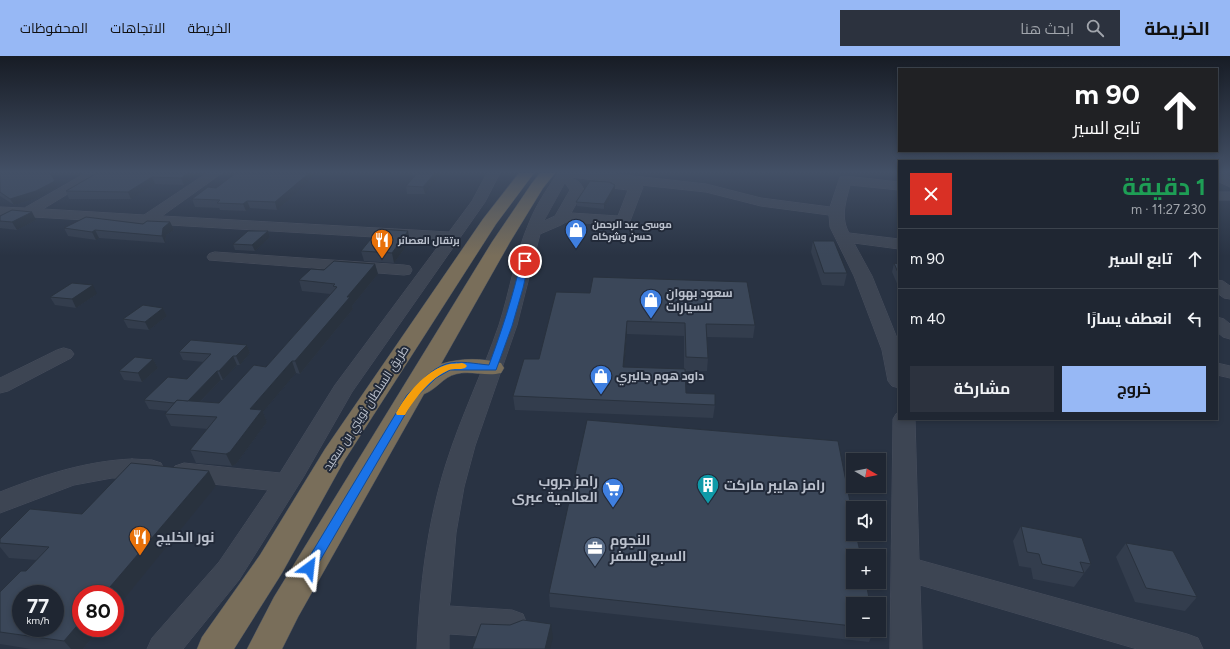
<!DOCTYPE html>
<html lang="ar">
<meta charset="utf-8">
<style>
:root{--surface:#1f2632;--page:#2c323e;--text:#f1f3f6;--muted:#a1a5ac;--line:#3c434d;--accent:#97b8f5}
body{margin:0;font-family:Figtree,Cairo,sans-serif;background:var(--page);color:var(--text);direction:rtl;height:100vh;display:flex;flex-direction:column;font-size:15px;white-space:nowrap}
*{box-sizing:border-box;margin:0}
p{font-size:13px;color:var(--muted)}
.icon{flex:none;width:22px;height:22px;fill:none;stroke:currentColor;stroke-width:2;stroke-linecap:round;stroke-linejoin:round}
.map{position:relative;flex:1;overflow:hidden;direction:ltr}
.sheet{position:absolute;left:898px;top:104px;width:320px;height:260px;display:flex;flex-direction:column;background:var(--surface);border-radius:0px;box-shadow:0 2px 6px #0003,0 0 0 1px var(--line);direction:rtl}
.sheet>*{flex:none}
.banner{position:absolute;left:898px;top:12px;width:320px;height:84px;border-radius:0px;box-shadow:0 2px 6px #0003,0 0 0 1px var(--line);direction:rtl;background:#202124;color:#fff;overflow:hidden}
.needle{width:26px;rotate:100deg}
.controls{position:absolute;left:846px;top:397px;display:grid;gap:8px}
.controls a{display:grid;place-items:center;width:40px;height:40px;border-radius:0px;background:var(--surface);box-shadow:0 2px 6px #0003,0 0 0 1px var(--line);font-size:20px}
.speed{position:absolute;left:12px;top:529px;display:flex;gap:8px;font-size:20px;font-weight:700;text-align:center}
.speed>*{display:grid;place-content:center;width:52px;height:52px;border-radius:50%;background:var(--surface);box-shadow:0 2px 6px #0003,0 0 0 1px var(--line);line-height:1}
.speed small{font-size:10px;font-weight:400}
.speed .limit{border:6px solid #d22;background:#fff;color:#111}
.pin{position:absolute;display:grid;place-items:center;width:34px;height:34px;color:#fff;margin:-17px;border:2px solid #fff;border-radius:50%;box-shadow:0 1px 4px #0007}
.me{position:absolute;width:44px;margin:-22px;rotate:30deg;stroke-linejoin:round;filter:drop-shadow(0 0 3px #0008)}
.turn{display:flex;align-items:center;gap:14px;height:84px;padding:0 12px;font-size:18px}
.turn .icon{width:52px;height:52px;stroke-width:2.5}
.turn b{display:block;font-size:28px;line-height:34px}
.round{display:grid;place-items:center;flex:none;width:42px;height:42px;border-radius:0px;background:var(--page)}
.headline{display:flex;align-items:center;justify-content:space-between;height:68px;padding:0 12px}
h1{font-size:24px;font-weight:700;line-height:30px;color:#1e9e55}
.primary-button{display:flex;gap:8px;margin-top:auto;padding:8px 12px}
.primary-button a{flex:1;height:46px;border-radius:0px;background:var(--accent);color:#111;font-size:16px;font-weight:700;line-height:46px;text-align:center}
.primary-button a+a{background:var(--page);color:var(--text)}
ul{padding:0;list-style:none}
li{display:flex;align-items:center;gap:12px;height:60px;padding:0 12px;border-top:1px solid var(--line)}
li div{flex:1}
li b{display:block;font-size:15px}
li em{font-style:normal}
header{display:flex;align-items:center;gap:24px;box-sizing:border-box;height:56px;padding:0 20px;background:var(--accent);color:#111}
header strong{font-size:19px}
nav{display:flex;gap:22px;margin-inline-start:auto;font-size:14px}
.search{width:280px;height:36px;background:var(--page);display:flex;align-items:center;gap:10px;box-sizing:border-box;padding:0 14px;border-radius:0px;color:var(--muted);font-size:15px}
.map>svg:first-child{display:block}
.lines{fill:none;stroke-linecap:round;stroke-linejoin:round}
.minor-casing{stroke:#474e5d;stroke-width:1}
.highway-casing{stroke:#48505e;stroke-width:1}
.minor{fill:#3d4553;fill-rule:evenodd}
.highway{fill:#796e5a;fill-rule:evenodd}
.wall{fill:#333d4d;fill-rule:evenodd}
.shaded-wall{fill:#29323e}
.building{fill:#3b4759;stroke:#29323e;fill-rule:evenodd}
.route{fill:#1a73e8;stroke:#114b97}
.slow{fill:#f59e0b}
.labels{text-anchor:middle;stroke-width:4;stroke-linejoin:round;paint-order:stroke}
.far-poi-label{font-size:10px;font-weight:bold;fill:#bbc1cd;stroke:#222a39;text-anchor:start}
.poi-label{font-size:12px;font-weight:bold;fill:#bbc1cd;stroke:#222a39;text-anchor:start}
.street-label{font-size:12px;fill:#bbc1cd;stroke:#222a39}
.near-poi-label{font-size:14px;font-weight:bold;fill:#bbc1cd;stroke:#222a39;text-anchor:start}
</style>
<header>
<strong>الخريطة</strong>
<div class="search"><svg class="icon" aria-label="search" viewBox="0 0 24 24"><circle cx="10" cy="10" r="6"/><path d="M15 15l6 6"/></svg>ابحث هنا</div>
<nav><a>الخريطة</a><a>الاتجاهات</a><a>المحفوظات</a></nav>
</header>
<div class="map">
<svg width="1230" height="593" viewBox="0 0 1230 593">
<rect width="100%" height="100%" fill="#293343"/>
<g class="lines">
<g class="minor-casing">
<g id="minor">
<polygon points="86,117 102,117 43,153 144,159 207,117 222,117 162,160 449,176 472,145 487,117 500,117 485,146 352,336 304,420 239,524 183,593 147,593 152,582 219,506 268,434 184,425 175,422 172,416 175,410 184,407 280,417 335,329 442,185 0,159 0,151 24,152"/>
<path d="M558,117h49l99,11 55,14 69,9 10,-30 5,-1 54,6v8l-49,-5c-4,16 -10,32 -1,48l50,6v10l-45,-6 18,33 27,67v45l-7,-2 -4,-5 -6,-31 -28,-74 -24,-49 -1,-12 -68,-9 -55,-14 -65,-7 2,2 -14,37 -5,1 -58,-3 -5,3 -21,9 -23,91 -42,121 -11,41 -8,46 -6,69 -1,4 63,4 11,4 4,10 -4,10 -11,4 -63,-4v15h-32c3,-63 10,-125 29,-185 15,-48 37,-92 53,-139 11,-34 16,-70 30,-102 7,-18 18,-34 29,-50zM569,121l44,5 -3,3 2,3 16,2 -10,26 -47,-3 13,-23c-3,-7 -8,-13 -16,-11zM565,127l5,7 -15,26 -11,5z"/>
<polygon points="1217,117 1224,117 1230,121 1230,131 1217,125"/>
<rect x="1217" y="136" width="13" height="8"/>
<polygon points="215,196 404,209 410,210 412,214 410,218 404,219 209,204 207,201 209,198"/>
<polygon points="1217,224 1223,225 1230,230 1230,243 1224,242 1217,237"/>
<polygon points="1217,261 1224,263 1230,268 1230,283 1223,281 1217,276"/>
<polygon points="64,292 71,294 74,298 71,302 8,335 0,337 0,322 57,294"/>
<polygon points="1217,307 1230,310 1230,322 1217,319"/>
<polygon points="899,357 899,363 915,363 919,504 1187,578 1198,582 1203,593 1137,593 920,529 922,593 890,593 893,363 896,358"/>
<path d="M132,403l20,1 9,3 3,6 -3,6 -9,3h-40l-38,7 -74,28v-21c43,-17 86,-31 132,-33z"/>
</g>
</g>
<g class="highway-casing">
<g id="highway">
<polygon points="519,117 534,117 496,168 344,405 282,517 234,593 197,593 202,581 260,499 325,393 483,163"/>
<path d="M540,117h15l-12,15 -33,54 -69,122c20,-6 40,-6 60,-1l3,5 -3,5c-15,4 -30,-3 -45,1 -13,3 -20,16 -32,20l-126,223 -16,32h-35l27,-52 218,-355 40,-59z"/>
</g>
</g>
<use href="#minor" class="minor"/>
<use href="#highway" class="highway"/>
</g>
<g class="wall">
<polygon points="0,117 52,120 58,131 40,141 14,149 0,140"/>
<polygon points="97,117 201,117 184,129 155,128 131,143 69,143 66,135"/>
<polygon points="412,117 442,117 425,138 407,138 406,130 414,121 413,121"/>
<polygon points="309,124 310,125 277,154 250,152 246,155 220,154 219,152 195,151 192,143 216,132"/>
<polygon points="615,134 604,153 577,150 576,146"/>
<polygon points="0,160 36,164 17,174 0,172"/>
<polygon points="170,166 174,174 166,179 165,187 99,182 96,184 68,180 64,172"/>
<polygon points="268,175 270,181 255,195 235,194 233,188"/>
<polygon points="410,185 394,207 364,205 361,195"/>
<polygon points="813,185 847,217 844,230 822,229 811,196"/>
<polygon points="894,207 899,208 899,230 898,230 892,216"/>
<polygon points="375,208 378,218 352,250 353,253 300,318 296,317 263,356 267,366 236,408 232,410 196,407 190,394 208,373 171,370 165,358 167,355 149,353 144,344 187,323 204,306 183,304 179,296 247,289 250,297 240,309 237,309 223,324 221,324 200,346 219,347 266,311 330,238 302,235 299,224 324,214"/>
<path d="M556,236l199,33 -2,13 -46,-1 1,21 -1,13h-22l1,22 29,12 -2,13 -198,-8 -2,-14 26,-37zM627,278l57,2v33l-60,-2z"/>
<polygon points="97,238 76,252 55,249 50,241"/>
<polygon points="163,252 167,260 149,274 128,272 123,263"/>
<polygon points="153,303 158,312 142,326 124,324 119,315"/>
<polygon points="216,430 81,572 100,572 83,593 31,593 0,588 0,536 26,515 37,504 9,502 0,491 0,483 82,458"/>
<polygon points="1021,470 1091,508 1074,531 1033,523 1031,512 1019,510 1013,485"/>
<polygon points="1126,487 1197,541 1185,555 1135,546 1116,501"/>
<polygon points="549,537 853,548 853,574 874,574 869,586 550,551"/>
</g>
<g class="shaded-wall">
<polygon points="188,117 201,117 184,129 181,122"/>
<polygon points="307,117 317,117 309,124 310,125 277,154 275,146"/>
<polygon points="435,117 442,117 425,138 423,131"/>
<polygon points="152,121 155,128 131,143 128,136"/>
<polygon points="55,125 58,131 40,141 14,149 10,143"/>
<polygon points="615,129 615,134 604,153 604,148"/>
<polygon points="247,145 250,152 246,155 243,148"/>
<polygon points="32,156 36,164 17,174 12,166"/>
<polygon points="170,166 174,174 166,179 165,187 162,180 163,172"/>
<polygon points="95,174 99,182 96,184 92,176"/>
<polygon points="268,175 270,181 255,195 252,189"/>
<polygon points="408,175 410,185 394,207 392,197"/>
<polygon points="375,208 378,218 352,250 353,253 300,318 295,305 347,241"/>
<polygon points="93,229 97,238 76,252 72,243"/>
<polygon points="163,252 167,260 149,274 145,266"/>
<polygon points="627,265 627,278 623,324 623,311"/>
<polygon points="247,289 250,297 240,309 236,300"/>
<polygon points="233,300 237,309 223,324 219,315"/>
<polygon points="153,303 158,312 142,326 138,317"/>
<polygon points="292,305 296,317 263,356 267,366 236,408 232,410 226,398 250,353"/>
<polygon points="217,315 221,324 189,357 185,348"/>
<polygon points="209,415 216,430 115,554 115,538 104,538"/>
<polygon points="81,565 81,572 100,572 83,593 71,593 64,585"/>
<polygon points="551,568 553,582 550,593 545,593"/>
</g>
<g class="building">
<polygon points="0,117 49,117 52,120 55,125 36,135 10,143 0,136"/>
<polygon points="97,117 188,117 181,122 152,121 128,136 66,135"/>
<polygon points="236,117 307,117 306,118 308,118 275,146 247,145 243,148 217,147 220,144 192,143 208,131 216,132"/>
<polygon points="417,117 435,117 423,131 406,130"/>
<polygon points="590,125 609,126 615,129 604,148 576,146"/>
<polygon points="12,154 32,156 12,166 0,165 0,160"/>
<polygon points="86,161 143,168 147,165 170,166 163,172 162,180 95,174 92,176 64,172"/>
<polygon points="379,173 408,175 392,197 361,195"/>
<polygon points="248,175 268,175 252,189 233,188"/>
<polygon points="813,185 834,185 847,217 824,217"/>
<polygon points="334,205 375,208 347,241 350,241 295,305 292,305 250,353 262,354 230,396 226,398 190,394 217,361 165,358 177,344 219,347 254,309 266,311 337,231 333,230 335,228 299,224 311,213 324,214"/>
<polygon points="894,207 899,208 899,219"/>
<polygon points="593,221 747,226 755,269 706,268 708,302 686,301 685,267 627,265 623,311 685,313 686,337 715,338 715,349 513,340 524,303 539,303 556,236 590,237"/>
<polygon points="72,227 93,229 72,243 50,241"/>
<polygon points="143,249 163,252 145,266 123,263"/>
<polygon points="191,284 247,289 236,300 233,300 219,315 217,315 188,345 177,344 174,347 144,344 168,321 187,323 211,298 179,296"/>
<polygon points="135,301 153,303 138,317 119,315"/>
<polygon points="587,364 838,385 853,461 853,478 856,478 861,500 853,500 853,526 866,526 870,548 853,548 853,570 549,537"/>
<path d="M131,407l78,8 -105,123h-23v27l-17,20 -64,-9v-40l21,-21h5l23,-24 -49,-4v-4l30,-30 52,5zM21,538h34v34h-34z"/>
<polygon points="1021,470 1082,482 1091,508 1080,506 1084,517 1042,508 1039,498 1027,496"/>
<polygon points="1126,487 1173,495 1197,541 1146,532"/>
<polygon points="523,564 551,568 545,593 472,593 481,568 510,569"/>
</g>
<linearGradient id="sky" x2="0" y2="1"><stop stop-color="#171c25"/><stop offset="0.58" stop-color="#435066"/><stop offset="1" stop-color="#435066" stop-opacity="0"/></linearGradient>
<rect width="1230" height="200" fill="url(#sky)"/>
<path class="route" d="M525,202l4,3 -6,27 -11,38 -16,44h-46l-14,8 -22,21 -100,172 -5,2 -4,-2 -2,-3 2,-4 102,-169c11,-11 24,-26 39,-31 13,-4 30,0 43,1 13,-35 24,-69 32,-104z"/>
<path class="slow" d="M462,307l3,1 2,2 -2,2c-5,2 -11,0 -16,2 -19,8 -34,28 -44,45h-8l-1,-2c11,-19 28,-41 50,-48 5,-2 11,-1 16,-2z"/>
<defs>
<g id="shop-pin" transform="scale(1.15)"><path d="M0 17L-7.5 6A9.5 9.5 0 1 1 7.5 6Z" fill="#3f7fe0" stroke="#222a39"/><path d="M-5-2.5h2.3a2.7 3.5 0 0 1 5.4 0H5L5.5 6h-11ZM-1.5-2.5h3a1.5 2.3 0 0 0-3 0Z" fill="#fff"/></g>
<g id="restaurant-pin" transform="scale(1.15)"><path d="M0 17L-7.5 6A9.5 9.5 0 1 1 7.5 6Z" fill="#e8710a" stroke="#222a39"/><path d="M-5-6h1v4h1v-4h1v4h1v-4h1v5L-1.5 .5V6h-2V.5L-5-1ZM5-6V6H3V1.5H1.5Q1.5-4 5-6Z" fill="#fff"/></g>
<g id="building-pin" transform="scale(1.15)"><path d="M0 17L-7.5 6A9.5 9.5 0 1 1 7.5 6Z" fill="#0f9aa8" stroke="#222a39"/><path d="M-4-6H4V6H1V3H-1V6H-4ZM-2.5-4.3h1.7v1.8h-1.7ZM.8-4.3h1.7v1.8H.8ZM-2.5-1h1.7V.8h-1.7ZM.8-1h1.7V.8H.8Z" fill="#fff"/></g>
<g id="supermarket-pin" transform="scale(1.15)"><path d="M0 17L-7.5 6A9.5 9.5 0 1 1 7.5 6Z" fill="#3f7fe0" stroke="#222a39"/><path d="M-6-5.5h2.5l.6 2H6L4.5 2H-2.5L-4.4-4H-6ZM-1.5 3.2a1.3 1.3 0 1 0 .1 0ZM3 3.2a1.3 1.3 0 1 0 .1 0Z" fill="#fff"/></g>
<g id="office-pin" transform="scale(1.15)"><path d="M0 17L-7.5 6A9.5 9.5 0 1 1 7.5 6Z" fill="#5c6f8a" stroke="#222a39"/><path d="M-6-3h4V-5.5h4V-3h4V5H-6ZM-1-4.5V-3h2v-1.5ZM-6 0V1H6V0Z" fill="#fff"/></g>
</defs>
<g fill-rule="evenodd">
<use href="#shop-pin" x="576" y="174"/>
<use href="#restaurant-pin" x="382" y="184"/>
<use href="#shop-pin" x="651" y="244"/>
<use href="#shop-pin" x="601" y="320"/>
<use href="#building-pin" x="708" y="429"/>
<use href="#supermarket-pin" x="613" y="433"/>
<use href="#restaurant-pin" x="140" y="481"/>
<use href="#office-pin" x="595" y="492"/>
</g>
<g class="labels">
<g class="far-poi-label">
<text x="592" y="172">موسى عبد الرحمن<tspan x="592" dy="12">حسن وشركاه</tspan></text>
<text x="398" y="188">برتقال العصاىٔر</text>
</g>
<g class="poi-label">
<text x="666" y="241">سعود بهوان<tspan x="666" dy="14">للسيارات</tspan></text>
<text x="616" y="324">داود هوم جاليري</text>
</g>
<g class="street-label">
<text transform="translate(366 352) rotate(-57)" y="4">طريق السلطان ثويني بن سعيد</text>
</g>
<g class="near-poi-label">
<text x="598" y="430" text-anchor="end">رامز جروب<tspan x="598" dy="16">العالمية عبرى</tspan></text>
<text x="724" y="434">رامز هايبر ماركت</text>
<text x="156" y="486">نور الخليج</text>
<text x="610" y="489">النجوم<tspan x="610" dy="16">السبع للسفر</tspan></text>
</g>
</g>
</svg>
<div class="controls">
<a><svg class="needle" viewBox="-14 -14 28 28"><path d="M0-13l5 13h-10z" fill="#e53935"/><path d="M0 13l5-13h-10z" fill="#a1a5ac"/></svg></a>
<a><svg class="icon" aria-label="sound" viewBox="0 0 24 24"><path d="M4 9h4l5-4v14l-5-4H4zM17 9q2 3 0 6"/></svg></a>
<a>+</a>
<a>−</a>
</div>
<div class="speed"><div>77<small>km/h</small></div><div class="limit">80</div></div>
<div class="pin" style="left:525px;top:205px;background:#d93025"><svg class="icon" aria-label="arrive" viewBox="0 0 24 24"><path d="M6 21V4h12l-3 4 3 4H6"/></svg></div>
<svg class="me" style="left:309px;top:512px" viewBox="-20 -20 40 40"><path d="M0-17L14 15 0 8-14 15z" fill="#1a73e8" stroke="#fff" stroke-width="4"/></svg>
<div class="banner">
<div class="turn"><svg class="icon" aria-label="ahead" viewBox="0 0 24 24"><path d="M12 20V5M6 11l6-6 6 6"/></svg><div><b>90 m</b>تابع السير</div></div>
</div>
<section class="sheet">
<div class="headline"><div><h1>1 دقيقة</h1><p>230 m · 11:27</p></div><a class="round" style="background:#d93025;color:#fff"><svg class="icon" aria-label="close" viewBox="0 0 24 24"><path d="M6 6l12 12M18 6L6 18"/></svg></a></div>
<ul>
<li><svg class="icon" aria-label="ahead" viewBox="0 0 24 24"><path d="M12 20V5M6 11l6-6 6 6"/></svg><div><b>تابع السير</b></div><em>90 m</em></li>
<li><svg class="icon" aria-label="left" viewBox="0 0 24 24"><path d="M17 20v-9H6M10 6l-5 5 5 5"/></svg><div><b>انعطف يسارًا</b></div><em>40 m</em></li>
</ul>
<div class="primary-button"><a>خروج</a><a>مشاركة</a></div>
</section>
</div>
